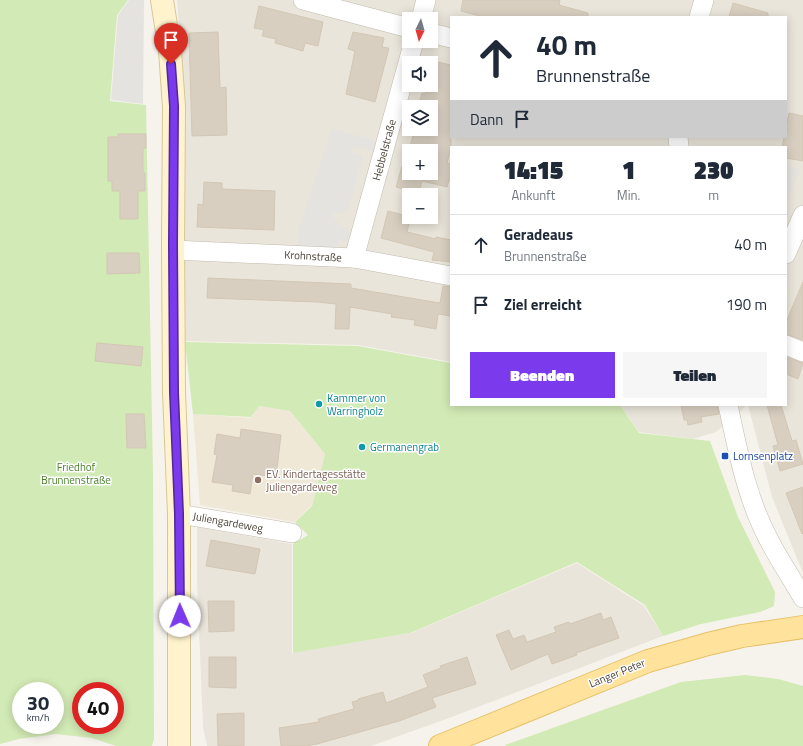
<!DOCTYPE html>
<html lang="de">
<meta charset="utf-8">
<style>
:root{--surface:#fff;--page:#f6f6f7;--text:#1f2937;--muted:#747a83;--line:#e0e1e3;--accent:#7c3aed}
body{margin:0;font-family:"Titillium Web",sans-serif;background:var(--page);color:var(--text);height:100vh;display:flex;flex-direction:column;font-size:15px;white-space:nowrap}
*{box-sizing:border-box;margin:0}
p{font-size:13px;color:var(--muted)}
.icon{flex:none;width:22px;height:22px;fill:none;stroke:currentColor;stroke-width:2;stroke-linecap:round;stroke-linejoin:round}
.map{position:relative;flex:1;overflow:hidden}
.details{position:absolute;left:450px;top:146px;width:337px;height:260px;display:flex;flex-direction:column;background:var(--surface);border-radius:0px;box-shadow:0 2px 10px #0003}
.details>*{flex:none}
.banner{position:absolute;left:450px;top:16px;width:337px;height:122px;border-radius:0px;box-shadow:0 2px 10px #0003;background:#fff;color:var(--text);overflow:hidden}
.needle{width:26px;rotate:185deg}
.buttons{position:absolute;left:402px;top:12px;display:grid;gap:8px}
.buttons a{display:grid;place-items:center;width:36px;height:36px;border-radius:0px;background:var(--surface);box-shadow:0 2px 10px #0003;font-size:20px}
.speed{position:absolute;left:12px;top:682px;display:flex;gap:8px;font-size:20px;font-weight:700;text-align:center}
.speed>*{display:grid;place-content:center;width:52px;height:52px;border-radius:50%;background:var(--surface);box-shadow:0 2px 10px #0003;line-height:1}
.speed small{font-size:10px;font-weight:400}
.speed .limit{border:6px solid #d22;background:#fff;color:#111}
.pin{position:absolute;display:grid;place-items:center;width:34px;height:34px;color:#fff;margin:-41px -17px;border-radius:50% 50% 50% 0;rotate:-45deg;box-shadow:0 0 4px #0007}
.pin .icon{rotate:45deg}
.me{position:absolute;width:44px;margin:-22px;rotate:359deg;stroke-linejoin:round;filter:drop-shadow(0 0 3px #0008)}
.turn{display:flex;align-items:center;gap:14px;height:84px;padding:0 20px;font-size:18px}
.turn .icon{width:52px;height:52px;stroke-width:2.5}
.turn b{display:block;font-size:28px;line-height:34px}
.then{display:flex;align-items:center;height:38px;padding:0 20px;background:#0003;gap:8px;font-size:15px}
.eta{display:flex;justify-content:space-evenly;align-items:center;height:68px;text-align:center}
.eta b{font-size:24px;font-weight:800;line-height:28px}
.button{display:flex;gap:8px;margin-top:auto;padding:8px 20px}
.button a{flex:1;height:46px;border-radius:0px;background:var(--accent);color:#fff;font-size:16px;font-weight:800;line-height:46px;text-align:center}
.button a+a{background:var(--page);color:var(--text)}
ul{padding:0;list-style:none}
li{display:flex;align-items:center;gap:12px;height:60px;padding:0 20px;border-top:1px solid var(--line)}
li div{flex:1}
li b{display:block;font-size:15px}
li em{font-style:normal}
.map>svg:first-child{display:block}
.residential{fill:#eae5da;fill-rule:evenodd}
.education{fill:#efe8d6}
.green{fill:#d2eab5;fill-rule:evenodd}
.parking{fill:#e5e3e0}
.building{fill:#d8cfc1;stroke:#d3c7b4;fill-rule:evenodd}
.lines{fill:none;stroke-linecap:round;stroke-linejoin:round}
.street-casing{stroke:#c2bbae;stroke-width:20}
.secondary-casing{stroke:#d6c79b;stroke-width:24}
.primary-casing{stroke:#e6c16a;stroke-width:24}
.street{stroke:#fff;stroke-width:19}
.secondary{stroke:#fff3cd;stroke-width:22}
.primary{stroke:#ffe39c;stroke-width:22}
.route-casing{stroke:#51269a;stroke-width:10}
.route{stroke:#7c3aed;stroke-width:7}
.culture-dot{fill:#0f9aa8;stroke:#fff;stroke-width:1.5}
.transit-dot{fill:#1a4fb4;stroke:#fff;stroke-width:1.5}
.education-dot{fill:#8d6e63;stroke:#fff;stroke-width:1.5}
.labels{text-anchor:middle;stroke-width:3;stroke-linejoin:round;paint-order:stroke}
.street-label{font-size:11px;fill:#4b4439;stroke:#fff}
.culture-label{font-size:11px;fill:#0d838f;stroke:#fff;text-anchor:start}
.transit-label{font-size:11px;fill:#164399;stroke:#fff;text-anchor:start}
.park-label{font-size:11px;fill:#4a7f2a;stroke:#fff}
.education-label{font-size:11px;fill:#785e54;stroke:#fff;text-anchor:start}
</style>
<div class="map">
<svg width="803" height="746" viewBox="0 0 803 746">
<rect width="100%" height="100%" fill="#f6f3ec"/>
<g class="residential">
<path d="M177,0h626v573l-31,-76 -24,-92h38v-258h-335v215l-93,-17 -174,-4 1,-229zM451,17h335v120h-335zM409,19h22v22h-22zM409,63h22v22h-22zM409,107h22v22h-22zM409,151h22v22h-22zM409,195h22v22h-22z"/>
<polygon points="620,405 747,405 716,432 693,439 639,432"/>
<polygon points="197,527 292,544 292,653 411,633 577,563 644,606 663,636 449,718 371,746 207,746 203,727 197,581"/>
</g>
<polygon class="education" points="259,406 290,411 325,454 312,505 294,522 200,505 193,414 251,418"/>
<g class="green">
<path d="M0,0h128l-11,15 -7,86 36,4 7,369 1,265 -2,7h-36l-24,-8 -36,-4 -37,5 -19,5zM21,691h34v34h-34zM81,691h34v34h-34z"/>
<polygon points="185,342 358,346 451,363 451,405 620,405 639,433 710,441 738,517 775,592 774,606 760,612 701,624 663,636 645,605 577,562 410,633 293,653 293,544 308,535 295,522 312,506 325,454 290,411 259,406 251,417 193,414"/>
<polygon points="745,675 778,679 803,686 803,746 506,746 505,745 681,682"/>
</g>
<g class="parking">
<polygon points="129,0 144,0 143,104 111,100 118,15"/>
<polygon points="332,129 375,140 373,151 354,146 351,152 363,156 347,212 331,214 339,224 350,230 347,242 339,240 335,250 298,248 298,232"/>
<polygon points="786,166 800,169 786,204"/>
</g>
<g class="building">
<polygon points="463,0 560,0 559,5 588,13 588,17 484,17 461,11"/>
<polygon points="733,3 768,13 768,17 729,17"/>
<polygon points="259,6 323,22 318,46 305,43 303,51 275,43 276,39 262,36 264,30 254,28"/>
<polygon points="218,32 220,88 226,87 227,135 192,136 189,33"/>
<polygon points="353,32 384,38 382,47 389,48 375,102 346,94 355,51 348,49"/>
<path d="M433,61l18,4v82l-4,16 4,1v17l-2,-1 -2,7 -25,-6 -3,12 -23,-6 6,-21 2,1 11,-38h16v-22h-13l4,-14 3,1 3,-9h3v-15zM409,151h22v22h-22z"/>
<polygon points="789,113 803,116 803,161 786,158 786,147 782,147 784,137 786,137 786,127"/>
<polygon points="118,134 146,134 146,148 143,148 143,173 145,173 145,191 138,191 138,219 120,219 120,191 112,191 112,181 108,181 108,137 118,137"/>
<polygon points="204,182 222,183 222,189 275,191 274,230 197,227 198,204 203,205"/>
<polygon points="388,211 411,217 407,232 436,239 436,237 451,240 451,262 432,260 434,252 381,238"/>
<polygon points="107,253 139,253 140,273 107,274"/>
<polygon points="208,278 351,284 351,288 440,303 443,286 451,287 451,316 438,314 436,329 414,325 415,320 391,317 392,314 350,307 349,329 335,329 336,304 318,302 207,298"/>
<polygon points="803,282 803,340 786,334 786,322"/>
<polygon points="97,343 143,347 141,366 95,361"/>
<polygon points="786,357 803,363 798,379 786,374"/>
<polygon points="681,405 717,405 719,414 701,417 702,422 688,425 687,420 684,420"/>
<polygon points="767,405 781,405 792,441 796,440 803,464 780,471 773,446 778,445"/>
<polygon points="126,414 144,414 146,448 127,448"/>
<polygon points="241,429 281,435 276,477 253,474 250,494 232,491 233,485 212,482 217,455 214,454 217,434 240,438"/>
<polygon points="803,487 803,533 802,534 786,493"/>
<polygon points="211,540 260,549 255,574 206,566"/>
<polygon points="208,601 234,601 234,631 209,632"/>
<polygon points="601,613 603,620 611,617 619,638 576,653 577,655 552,664 548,654 511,670 496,635 509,630 513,639 524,635 527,642 556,632 554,627 569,622 570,624"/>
<polygon points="209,657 236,657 236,688 209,687"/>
<polygon points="467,657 476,684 432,698 436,707 399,721 317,744 305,746 281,746 279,728 319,722 318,719 354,709 352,702 359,700 358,699 383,692 386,703 428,687 423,675 441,668 440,666"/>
<polygon points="244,713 244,746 218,746 217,714"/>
</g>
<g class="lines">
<g class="street-casing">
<g id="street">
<polyline points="303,0 409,28"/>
<polyline points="699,17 704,0"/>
<polyline points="421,19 426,0"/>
<polyline points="431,33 451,38"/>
<polyline points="678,137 679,147"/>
<polyline points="173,250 354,258 451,276"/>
<polyline points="786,254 803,215"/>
<polyline points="354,258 414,41"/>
<polyline points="786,345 803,352"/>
<path d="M728,405c10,47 19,95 42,137 10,19 22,37 33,56"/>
<polyline points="179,514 292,533"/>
</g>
</g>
<g class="secondary-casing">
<polyline id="secondary" points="162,0 170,51 174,107 173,244 174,392 179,514 179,746"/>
</g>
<g class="primary-casing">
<polyline id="primary" points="440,746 648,661 708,644 742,636 803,627"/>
</g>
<use href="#street" class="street"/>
<use href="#secondary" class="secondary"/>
<use href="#primary" class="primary"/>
</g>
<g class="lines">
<g class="route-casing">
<polyline id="route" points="171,64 174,106 173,244 174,392 179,514 180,616"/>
</g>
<use href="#route" class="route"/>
</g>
<g class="culture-dot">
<circle cx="319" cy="404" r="4"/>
<circle cx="362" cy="447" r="4"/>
</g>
<rect class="transit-dot" x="721" y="452" width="8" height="8" rx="2"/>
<circle class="education-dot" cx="258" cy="480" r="4"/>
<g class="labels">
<g class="street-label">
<text transform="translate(384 150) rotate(-75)" y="4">Hebbelstraße</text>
<text transform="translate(313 256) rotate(3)" y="4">Krohnstraße</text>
<text transform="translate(228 522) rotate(10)" y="4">Juliengardeweg</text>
<text transform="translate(617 673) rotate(-22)" y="4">Langer Peter</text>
</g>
<g class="culture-label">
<text x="327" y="402">Kammer von<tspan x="327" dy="13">Warringholz</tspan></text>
<text x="370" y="451">Germanengrab</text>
</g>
<g class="transit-label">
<text x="733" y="460">Lornsenplatz</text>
</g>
<g class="park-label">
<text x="76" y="471">Friedhof<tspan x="76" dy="13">Brunnenstraße</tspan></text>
</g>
<g class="education-label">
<text x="266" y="478">EV. Kindertagesstätte<tspan x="266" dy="13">Juliengardeweg</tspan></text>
</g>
</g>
</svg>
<div class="buttons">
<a><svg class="needle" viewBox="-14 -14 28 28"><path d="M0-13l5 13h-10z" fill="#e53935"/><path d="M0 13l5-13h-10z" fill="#747a83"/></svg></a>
<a><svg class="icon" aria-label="sound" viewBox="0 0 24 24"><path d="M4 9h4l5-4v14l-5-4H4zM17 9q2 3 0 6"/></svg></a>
<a><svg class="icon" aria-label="layers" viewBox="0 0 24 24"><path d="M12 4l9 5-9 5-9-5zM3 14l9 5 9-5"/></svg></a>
<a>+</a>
<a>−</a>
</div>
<div class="speed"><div>30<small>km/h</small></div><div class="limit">40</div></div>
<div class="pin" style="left:171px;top:64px;background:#d93025"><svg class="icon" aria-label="arrive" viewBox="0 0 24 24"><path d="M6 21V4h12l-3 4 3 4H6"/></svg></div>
<svg class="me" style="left:180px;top:616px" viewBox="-20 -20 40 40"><circle r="19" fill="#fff"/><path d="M0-13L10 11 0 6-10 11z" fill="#7c3aed"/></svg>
<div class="banner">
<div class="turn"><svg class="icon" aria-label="ahead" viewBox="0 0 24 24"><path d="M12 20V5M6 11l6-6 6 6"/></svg><div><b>40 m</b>Brunnenstraße</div></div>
<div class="then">Dann<svg class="icon" aria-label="arrive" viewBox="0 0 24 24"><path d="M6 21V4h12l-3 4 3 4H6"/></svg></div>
</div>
<section class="details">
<div class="eta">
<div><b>14:15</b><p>Ankunft</p></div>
<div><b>1</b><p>Min.</p></div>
<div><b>230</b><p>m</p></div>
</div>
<ul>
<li><svg class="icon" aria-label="ahead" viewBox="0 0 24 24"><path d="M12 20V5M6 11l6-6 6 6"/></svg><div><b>Geradeaus</b><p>Brunnenstraße</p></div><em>40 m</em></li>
<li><svg class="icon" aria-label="arrive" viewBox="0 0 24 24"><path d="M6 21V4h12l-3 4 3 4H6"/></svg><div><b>Ziel erreicht</b></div><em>190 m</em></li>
</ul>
<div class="button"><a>Beenden</a><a>Teilen</a></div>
</section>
</div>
